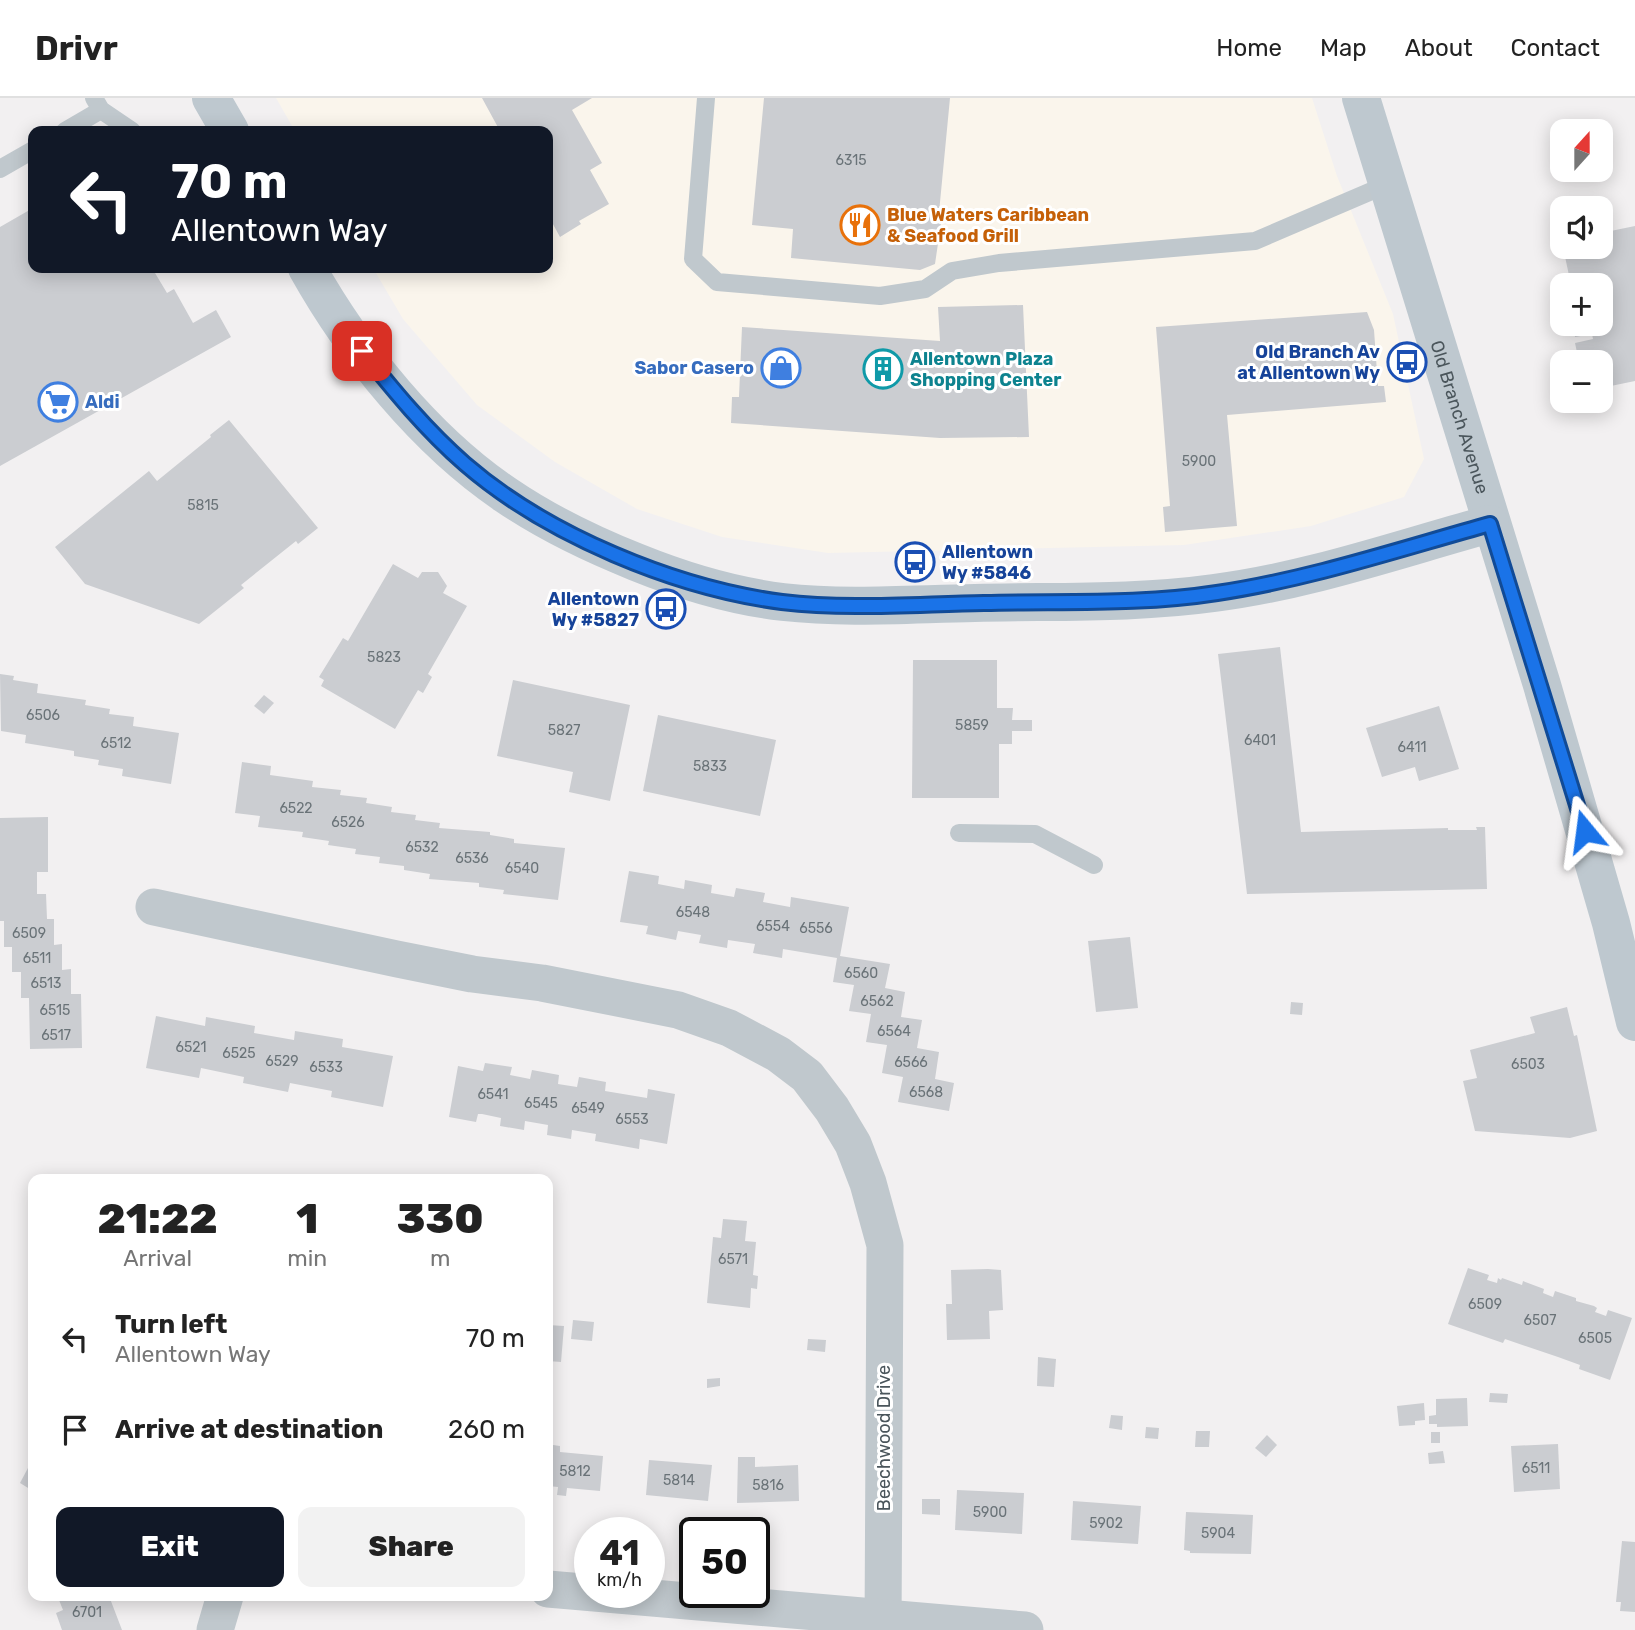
<!DOCTYPE html>
<meta charset="utf-8">
<style>
:root{--surface:#fff;--page:#f2f2f2;--text:#222;--muted:#767676;--line:#e0e0e0;--accent:#111827}
body{margin:0;font-family:Rubik,sans-serif;background:var(--page);color:var(--text);height:100vh;display:flex;flex-direction:column;font-size:26px;white-space:nowrap}
*{box-sizing:border-box;margin:0}
p{font-size:23px;color:var(--muted)}
.icon{flex:none;width:38px;height:38px;fill:none;stroke:currentColor;stroke-width:2;stroke-linecap:round;stroke-linejoin:round}
.map{position:relative;flex:1;overflow:hidden}
.drawer{position:absolute;left:28px;top:1076px;width:525px;height:427px;display:flex;flex-direction:column;background:var(--surface);border-radius:14px;box-shadow:0 4px 18px #0003}
.drawer>*{flex:none}
.banner{position:absolute;left:28px;top:28px;width:525px;height:147px;border-radius:14px;box-shadow:0 4px 18px #0003;background:#111827;color:#fff;overflow:hidden}
.needle{width:46px;rotate:21deg}
.fabs{position:absolute;left:1550px;top:21px;display:grid;gap:14px}
.fabs a{display:grid;place-items:center;width:63px;height:63px;border-radius:14px;background:var(--surface);box-shadow:0 4px 18px #0003;font-size:35px}
.speed{position:absolute;left:574px;top:1419px;display:flex;gap:14px;font-size:35px;font-weight:700;text-align:center}
.speed>*{display:grid;place-content:center;width:91px;height:91px;border-radius:50%;background:var(--surface);box-shadow:0 4px 18px #0003;line-height:1}
.speed small{font-size:18px;font-weight:400}
.speed .limit{border:4px solid #111;border-radius:10px;background:#fff;color:#111}
.pin{position:absolute;display:grid;place-items:center;width:60px;height:60px;color:#fff;margin:-30px;border-radius:14px;box-shadow:0 4px 10px #0006}
.me{position:absolute;width:77px;margin:-38px;rotate:344deg;stroke-linejoin:round;filter:drop-shadow(0 0 5px #0008)}
.turn{display:flex;align-items:center;gap:24px;height:147px;padding:0 28px;font-size:32px}
.turn .icon{width:91px;height:91px;stroke-width:2.5}
.turn b{display:block;font-size:49px;line-height:60px}
.eta{display:flex;justify-content:space-evenly;align-items:center;height:119px;text-align:center}
.eta b{font-size:42px;font-weight:800;line-height:49px}
.button{display:flex;gap:14px;margin-top:auto;padding:14px 28px}
.button a{flex:1;height:80px;border-radius:14px;background:var(--accent);color:#fff;font-size:28px;font-weight:800;line-height:80px;text-align:center}
.button a+a{background:var(--page);color:var(--text)}
ul{padding:0;list-style:none}
li{display:flex;align-items:center;gap:21px;height:91px;padding:0 28px}
li div{flex:1}
li b{display:block;font-size:26px}
li em{font-style:normal}
header{display:flex;align-items:center;gap:42px;box-sizing:border-box;height:98px;padding:0 35px;background:var(--surface);border-bottom:2px solid var(--line)}
header strong{font-size:33px}
nav{display:flex;gap:38px;margin-inline-start:auto;font-size:24px}
.map>svg:first-child{display:block}
.commercial{fill:#faf5ec}
.building{fill:#cbcdd1}
.lines{fill:none;stroke-linecap:round;stroke-linejoin:round}
.lane{stroke:#c0c8cd;stroke-width:18}
.street{stroke:#c0c8cd;stroke-width:37}
.secondary{stroke:#bec8cf;stroke-width:38}
.route-casing{stroke:#114b97;stroke-width:18}
.route{stroke:#1a73e8;stroke-width:12}
.labels{text-anchor:middle;stroke-width:6;stroke-linejoin:round;paint-order:stroke}
.number-label{font-size:14px;fill:#6a7378}
.food-label{font-size:18px;font-weight:bold;fill:#c56008;stroke:#fff;text-anchor:start}
.transit-label{font-size:18px;font-weight:bold;fill:#164399;stroke:#fff;text-anchor:end}
.culture-label{font-size:18px;font-weight:bold;fill:#0d838f;stroke:#fff;text-anchor:start}
.shop-label{font-size:18px;font-weight:bold;fill:#366cbe;stroke:#fff;text-anchor:end}
.street-label{font-size:18px;fill:#4a555b;stroke:#fff}
</style>
<header>
<strong>Drivr</strong>
<nav><a>Home</a><a>Map</a><a>About</a><a>Contact</a></nav>
</header>
<div class="map">
<svg width="1635" height="1532" viewBox="0 0 1635 1532">
<rect width="100%" height="100%" fill="#f2f0f1"/>
<polygon class="commercial" points="276,0 1312,0 1337,78 1393,216 1424,361 1404,399 1311,428 1184,447 828,455 722,439 637,411 555,364 477,307 403,221 373,170 548,170 548,33 295,33"/>
<g class="building">
<polygon points="482,0 592,0 572,12 602,65 590,72 609,106 579,123 581,126 560,139 548,117 548,33 500,33"/>
<polygon points="764,0 950,0 938,125 941,125 935,166 920,172 791,160 793,131 752,127"/>
<polygon points="33,110 33,170 152,170 167,195 174,191 193,225 216,212 231,239 0,368 0,129"/>
<polygon points="1635,128 1635,283 1601,290 1601,264 1579,264 1575,245 1593,241 1592,236 1575,239 1573,226 1601,226 1601,187 1571,187 1563,149 1601,149 1601,135"/>
<polygon points="1023,207 1029,339 940,340 731,325 732,299 739,299 742,229 940,243 938,209"/>
<polygon points="1367,214 1374,232 1378,288 1384,288 1386,304 1227,317 1237,428 1165,434 1163,409 1170,408 1156,229"/>
<polygon points="1396,252 1402,269 1397,271 1392,253"/>
<polygon points="229,322 318,430 298,446 296,443 241,487 244,490 199,526 85,486 55,449 149,373 157,383 211,339 210,337"/>
<polygon points="393,466 418,480 422,474 438,474 447,488 443,495 467,508 428,576 432,579 423,595 418,592 395,631 321,588 324,582 319,579 343,540 348,543"/>
<polygon points="1280,549 1301,734 1448,730 1448,732 1477,732 1476,729 1485,729 1487,791 1247,796 1218,556"/>
<polygon points="913,562 997,562 997,610 1013,610 1012,622 1032,622 1032,633 1012,633 1012,646 999,646 999,700 912,700"/>
<polygon points="0,576 14,578 13,582 38,586 37,595 86,602 85,607 110,611 109,616 134,619 133,628 179,635 171,686 122,678 123,671 98,667 99,662 74,658 74,653 25,645 26,637 1,633"/>
<polygon points="513,582 630,607 610,703 569,694 573,674 497,658"/>
<polygon points="264,597 274,605 264,616 254,608"/>
<polygon points="1439,608 1459,671 1419,683 1415,669 1382,679 1366,630"/>
<polygon points="658,617 776,642 760,718 643,693"/>
<polygon points="242,664 271,668 270,677 313,683 312,689 341,692 340,697 367,700 366,705 392,709 391,714 416,717 415,722 440,725 439,730 490,734 490,737 514,741 514,745 565,750 558,802 503,796 504,792 479,789 479,785 429,781 430,776 404,772 404,768 379,765 380,759 355,756 356,751 328,747 329,743 302,739 303,734 258,729 260,718 235,715"/>
<polygon points="48,719 48,774 37,774 37,796 46,796 47,821 54,821 54,847 62,846 62,872 71,871 71,896 81,896 82,950 30,951 29,900 21,900 21,874 12,874 12,849 4,849 4,823 0,823 0,720"/>
<polygon points="629,773 659,778 658,786 684,791 685,782 712,787 711,795 734,799 736,790 765,795 763,804 790,809 791,799 849,809 840,858 890,866 885,890 905,894 901,919 922,922 917,950 939,954 935,981 954,985 949,1013 898,1004 903,979 882,975 887,947 866,944 871,916 849,913 854,887 833,884 837,860 783,851 782,860 753,855 755,846 728,842 727,850 699,845 701,837 678,833 676,842 646,836 648,828 620,824"/>
<polygon points="1130,839 1138,910 1096,914 1088,843"/>
<polygon points="1291,904 1303,905 1302,917 1290,916"/>
<polygon points="1567,909 1574,938 1577,937 1597,1033 1570,1040 1475,1033 1463,983 1477,980 1470,952 1535,935 1530,919"/>
<polygon points="156,918 205,928 206,919 255,928 254,935 294,942 295,933 343,941 342,949 393,958 383,1009 331,999 332,993 290,985 288,994 243,985 244,979 201,970 199,980 146,970"/>
<polygon points="485,965 512,969 510,977 530,981 532,972 559,977 558,986 577,989 579,979 606,984 605,993 647,1000 648,991 675,996 667,1046 640,1041 639,1051 595,1043 596,1036 572,1032 571,1041 547,1037 548,1027 525,1023 524,1032 500,1028 501,1020 482,1016 478,1016 476,1024 449,1019 458,968 483,973"/>
<polygon points="723,1121 747,1123 745,1143 756,1144 753,1177 758,1178 757,1191 751,1190 750,1210 707,1205 713,1139 721,1140"/>
<polygon points="1468,1170 1489,1177 1487,1182 1497,1185 1498,1180 1501,1182 1502,1180 1522,1187 1523,1183 1544,1191 1543,1195 1553,1199 1555,1193 1576,1200 1576,1203 1594,1208 1597,1210 1595,1214 1606,1218 1608,1212 1632,1220 1610,1282 1579,1271 1580,1267 1558,1259 1505,1241 1503,1245 1448,1226"/>
<polygon points="988,1171 1001,1172 1003,1212 989,1213 990,1241 947,1242 946,1206 952,1206 951,1172"/>
<polygon points="573,1222 594,1224 592,1243 571,1241"/>
<polygon points="548,1227 564,1228 561,1264 548,1263"/>
<polygon points="808,1241 826,1242 825,1254 807,1252"/>
<polygon points="1038,1259 1056,1261 1054,1289 1037,1288"/>
<polygon points="720,1280 720,1288 707,1290 707,1281"/>
<polygon points="1490,1295 1508,1296 1507,1305 1489,1304"/>
<polygon points="1467,1300 1468,1328 1437,1329 1437,1326 1429,1326 1429,1318 1436,1317 1436,1301"/>
<polygon points="1424,1305 1425,1322 1415,1323 1415,1327 1399,1328 1397,1308"/>
<polygon points="1111,1317 1123,1318 1122,1332 1109,1330"/>
<polygon points="1146,1329 1159,1330 1158,1341 1145,1340"/>
<polygon points="1196,1333 1210,1333 1209,1349 1195,1349"/>
<rect x="1431" y="1334" width="9" height="11"/>
<polygon points="1267,1337 1277,1347 1266,1359 1255,1350"/>
<polygon points="1558,1346 1560,1391 1514,1394 1511,1348"/>
<polygon points="553,1347 560,1348 560,1354 603,1358 600,1393 567,1390 566,1398 557,1397 558,1389 548,1388 548,1353 552,1353"/>
<polygon points="1443,1353 1445,1365 1429,1366 1428,1355"/>
<polygon points="738,1359 755,1359 755,1369 798,1367 799,1403 737,1405"/>
<polygon points="649,1362 712,1367 708,1403 646,1397"/>
<polygon points="29,1368 33,1371 33,1393 20,1385"/>
<polygon points="957,1392 1024,1395 1022,1436 955,1432"/>
<polygon points="922,1401 940,1401 940,1417 922,1416"/>
<polygon points="1073,1403 1141,1408 1138,1446 1071,1442"/>
<polygon points="1186,1414 1253,1417 1251,1456 1190,1455 1190,1453 1184,1452"/>
<polygon points="1622,1443 1635,1444 1635,1514 1620,1513 1621,1504 1616,1504"/>
<polygon points="70,1498 109,1498 122,1532 62,1532 56,1515 63,1512 59,1502"/>
</g>
<g class="lines">
<g class="lane">
<polyline points="94,0 101,12 132,33"/>
<polyline points="706,0 693,161 717,184 880,198 925,191 952,173 999,165 1255,143 1388,86"/>
<polyline points="65,33 101,12"/>
<polyline points="0,71 33,52"/>
<polyline points="959,735 1035,736 1094,767"/>
</g>
<g class="street">
<polyline points="154,809 397,861 472,876 542,885 678,912 729,930 778,956 807,978 832,1011 853,1046 868,1085 885,1147 883,1532"/>
<polyline points="548,1491 1025,1532"/>
<polyline points="215,1532 225,1498"/>
</g>
<g class="secondary">
<polyline points="211,0 230,33"/>
<path id="s1" d="M1361,0l181,587 69,238 24,99"/>
<path d="M307,170c47,84 119,173 199,227 41,28 85,49 130,67 47,19 96,34 147,40 63,7 129,2 192,1 79,-2 160,1 239,-10 94,-12 185,-44 276,-69"/>
</g>
</g>
<g class="lines">
<g class="route-casing">
<path id="route" d="M362,253c32,40 64,79 103,113 82,71 210,124 317,138 66,8 136,2 202,1 77,-2 157,2 233,-10 93,-14 183,-44 273,-69l95,307"/>
</g>
<use href="#route" class="route"/>
</g>
<defs>
<g id="restaurant-ring" transform="scale(2.0125)"><circle r="9.5" fill="#fff" stroke="#e8710a" stroke-width="1.5"/><path d="M-5-6h1v4h1v-4h1v4h1v-4h1v5L-1.5 .5V6h-2V.5L-5-1ZM5-6V6H3V1.5H1.5Q1.5-4 5-6Z" fill="#e8710a"/></g>
<g id="bus-ring" transform="scale(2.0125)"><circle r="9.5" fill="#fff" stroke="#1a4fb4" stroke-width="1.5"/><path d="M-5-6H5V4H4V6H2V4H-2V6H-4V4H-5ZM-3.5-4V0h7V-4ZM-3.5 1.2v1.5H-2V1.2ZM2 1.2v1.5H3.5V1.2Z" fill="#1a4fb4"/></g>
<g id="shop-ring" transform="scale(2.0125)"><circle r="9.5" fill="#fff" stroke="#3f7fe0" stroke-width="1.5"/><path d="M-5-2.5h2.3a2.7 3.5 0 0 1 5.4 0H5L5.5 6h-11ZM-1.5-2.5h3a1.5 2.3 0 0 0-3 0Z" fill="#3f7fe0"/></g>
<g id="building-ring" transform="scale(2.0125)"><circle r="9.5" fill="#fff" stroke="#0f9aa8" stroke-width="1.5"/><path d="M-4-6H4V6H1V3H-1V6H-4ZM-2.5-4.3h1.7v1.8h-1.7ZM.8-4.3h1.7v1.8H.8ZM-2.5-1h1.7V.8h-1.7ZM.8-1h1.7V.8H.8Z" fill="#0f9aa8"/></g>
<g id="supermarket-ring" transform="scale(2.0125)"><circle r="9.5" fill="#fff" stroke="#3f7fe0" stroke-width="1.5"/><path d="M-6-5.5h2.5l.6 2H6L4.5 2H-2.5L-4.4-4H-6ZM-1.5 3.2a1.3 1.3 0 1 0 .1 0ZM3 3.2a1.3 1.3 0 1 0 .1 0Z" fill="#3f7fe0"/></g>
</defs>
<g fill-rule="evenodd">
<use href="#restaurant-ring" x="860" y="127"/>
<use href="#bus-ring" x="1407" y="264"/>
<use href="#shop-ring" x="781" y="270"/>
<use href="#building-ring" x="883" y="271"/>
<use href="#supermarket-ring" x="58" y="304"/>
<use href="#bus-ring" x="915" y="464"/>
<use href="#bus-ring" x="666" y="511"/>
</g>
<g class="labels">
<g class="number-label">
<text x="851" y="67">6315</text>
<text x="1199" y="368">5900</text>
<text x="203" y="412">5815</text>
<text x="384" y="564">5823</text>
<text x="43" y="622">6506</text>
<text x="972" y="632">5859</text>
<text x="564" y="637">5827</text>
<text x="1260" y="647">6401</text>
<text x="116" y="650">6512</text>
<text x="1412" y="654">6411</text>
<text x="710" y="673">5833</text>
<text x="296" y="715">6522</text>
<text x="348" y="729">6526</text>
<text x="422" y="754">6532</text>
<text x="472" y="765">6536</text>
<text x="522" y="775">6540</text>
<text x="693" y="819">6548</text>
<text x="773" y="833">6554</text>
<text x="816" y="835">6556</text>
<text x="29" y="840">6509</text>
<text x="37" y="865">6511</text>
<text x="861" y="880">6560</text>
<text x="46" y="890">6513</text>
<text x="877" y="908">6562</text>
<text x="55" y="917">6515</text>
<text x="894" y="938">6564</text>
<text x="56" y="942">6517</text>
<text x="191" y="954">6521</text>
<text x="239" y="960">6525</text>
<text x="282" y="968">6529</text>
<text x="911" y="969">6566</text>
<text x="1528" y="971">6503</text>
<text x="326" y="974">6533</text>
<text x="926" y="999">6568</text>
<text x="493" y="1001">6541</text>
<text x="541" y="1010">6545</text>
<text x="588" y="1015">6549</text>
<text x="632" y="1026">6553</text>
<text x="733" y="1166">6571</text>
<text x="1485" y="1211">6509</text>
<text x="1540" y="1227">6507</text>
<text x="1595" y="1245">6505</text>
<text x="1536" y="1375">6511</text>
<text x="575" y="1378">5812</text>
<text x="679" y="1387">5814</text>
<text x="768" y="1392">5816</text>
<text x="990" y="1419">5900</text>
<text x="1106" y="1430">5902</text>
<text x="1218" y="1440">5904</text>
<text x="87" y="1519">6701</text>
</g>
<g class="food-label">
<text x="887" y="123">Blue Waters Caribbean<tspan x="887" dy="21">&amp; Seafood Grill</tspan></text>
</g>
<g class="transit-label">
<text x="1380" y="260">Old Branch Av<tspan x="1380" dy="21">at Allentown Wy</tspan></text>
<text x="942" y="460" text-anchor="start">Allentown<tspan x="942" dy="21">Wy #5846</tspan></text>
<text x="639" y="507">Allentown<tspan x="639" dy="21">Wy #5827</tspan></text>
</g>
<g class="culture-label">
<text x="910" y="267">Allentown Plaza<tspan x="910" dy="21">Shopping Center</tspan></text>
</g>
<g class="shop-label">
<text x="754" y="276">Sabor Casero</text>
<text x="85" y="310" text-anchor="start">Aldi</text>
</g>
<g class="street-label">
<text dy="6" stroke="none"><textPath href="#s1" startOffset="334">Old Branch Avenue</textPath></text>
<text transform="translate(884 1340) rotate(-90)" y="6">Beechwood Drive</text>
</g>
</g>
</svg>
<div class="fabs">
<a><svg class="needle" viewBox="-14 -14 28 28"><path d="M0-13l5 13h-10z" fill="#e53935"/><path d="M0 13l5-13h-10z" fill="#767676"/></svg></a>
<a><svg class="icon" aria-label="sound" viewBox="0 0 24 24"><path d="M4 9h4l5-4v14l-5-4H4zM17 9q2 3 0 6"/></svg></a>
<a>+</a>
<a>−</a>
</div>
<div class="speed"><div>41<small>km/h</small></div><div class="limit">50</div></div>
<div class="pin" style="left:362px;top:253px;background:#d93025"><svg class="icon" aria-label="arrive" viewBox="0 0 24 24"><path d="M6 21V4h12l-3 4 3 4H6"/></svg></div>
<svg class="me" style="left:1585px;top:733px" viewBox="-20 -20 40 40"><path d="M0-17L14 15 0 8-14 15z" fill="#1a73e8" stroke="#fff" stroke-width="4"/></svg>
<div class="banner">
<div class="turn"><svg class="icon" aria-label="left" viewBox="0 0 24 24"><path d="M17 20v-9H6M10 6l-5 5 5 5"/></svg><div><b>70 m</b>Allentown Way</div></div>
</div>
<section class="drawer">
<div class="eta">
<div><b>21:22</b><p>Arrival</p></div>
<div><b>1</b><p>min</p></div>
<div><b>330</b><p>m</p></div>
</div>
<ul>
<li><svg class="icon" aria-label="left" viewBox="0 0 24 24"><path d="M17 20v-9H6M10 6l-5 5 5 5"/></svg><div><b>Turn left</b><p>Allentown Way</p></div><em>70 m</em></li>
<li><svg class="icon" aria-label="arrive" viewBox="0 0 24 24"><path d="M6 21V4h12l-3 4 3 4H6"/></svg><div><b>Arrive at destination</b></div><em>260 m</em></li>
</ul>
<div class="button"><a>Exit</a><a>Share</a></div>
</section>
</div>
